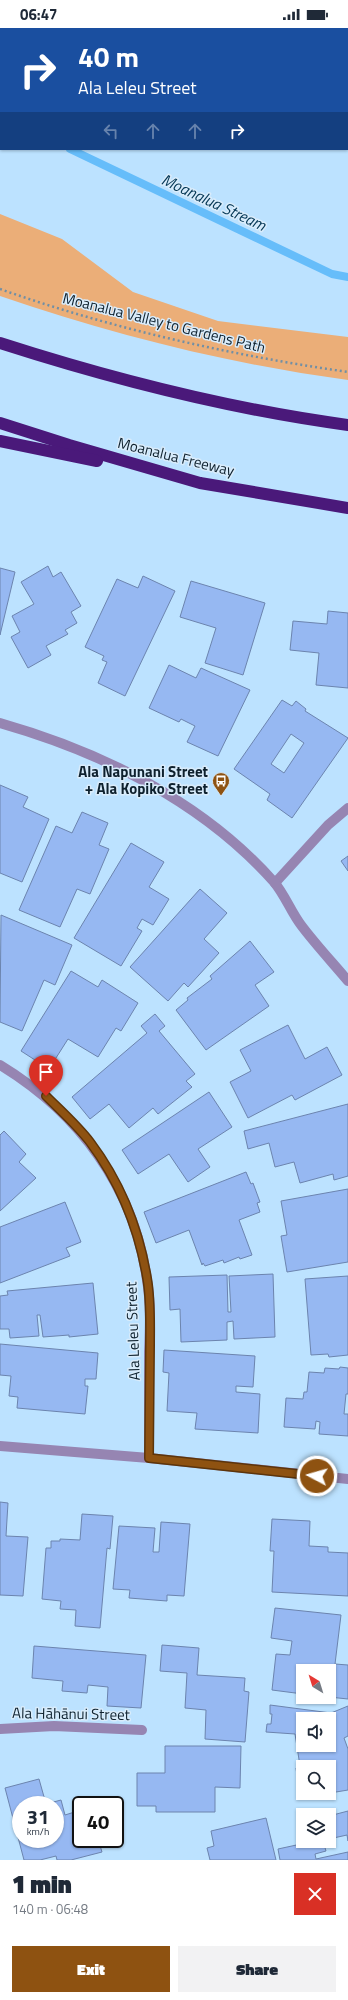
<!DOCTYPE html>
<meta charset="utf-8">
<style>
:root{--surface:#fff;--page:#f2f2f3;--text:#1f2937;--muted:#747a83;--accent:#8e5211}
body{margin:0;font-family:"Titillium Web",sans-serif;background:var(--page);color:var(--text);height:100vh;display:flex;flex-direction:column;font-size:15px;white-space:nowrap}
*{box-sizing:border-box;margin:0}
p{font-size:13px;color:var(--muted)}
.icon{flex:none;width:22px;height:22px;fill:none;stroke:currentColor;stroke-width:2;stroke-linecap:round;stroke-linejoin:round}
.map{position:relative;height:1832px;overflow:hidden}
.drawer{display:flex;flex-direction:column;background:var(--surface);flex:1}
.drawer>*{flex:none}
.hud{position:absolute;left:0px;top:0px;width:348px;height:122px;box-shadow:0 1px 3px #0004;background:#1a4fa0;color:#fff;overflow:hidden}
.needle{width:26px;rotate:322deg}
.buttons{position:absolute;left:296px;top:1636px;display:grid;gap:8px}
.buttons a{display:grid;place-items:center;width:40px;height:40px;border-radius:0px;background:var(--surface);box-shadow:0 1px 3px #0004;font-size:20px}
.speed{position:absolute;left:12px;top:1768px;display:flex;gap:8px;font-size:20px;font-weight:700;text-align:center}
.speed>*{display:grid;place-content:center;width:52px;height:52px;border-radius:50%;background:var(--surface);box-shadow:0 1px 3px #0004;line-height:1}
.speed small{font-size:10px;font-weight:400}
.speed .limit{border:2px solid #111;border-radius:6px;background:#fff;color:#111}
.pin{position:absolute;display:grid;place-items:center;width:34px;height:34px;color:#fff;margin:-41px -17px;border-radius:50% 50% 50% 0;rotate:-45deg;box-shadow:0 0 4px #0007}
.pin .icon{rotate:45deg}
.me{position:absolute;width:44px;margin:-22px;rotate:276deg;stroke-linejoin:round;filter:drop-shadow(0 0 3px #0008)}
.turn{display:flex;align-items:center;gap:14px;height:84px;padding:0 12px;font-size:18px}
.turn .icon{width:52px;height:52px;stroke-width:2.5}
.turn b{display:block;font-size:28px;line-height:34px}
.lanes{display:flex;align-items:center;height:38px;padding:0 12px;background:#0003;justify-content:center;gap:20px;direction:ltr}
.lanes .off{opacity:.35}
.round{display:grid;place-items:center;flex:none;width:42px;height:42px;border-radius:0px;background:var(--page)}
.overview{display:flex;align-items:center;justify-content:space-between;height:68px;padding:0 12px}
h1{font-size:24px;font-weight:800;line-height:30px}
.action{display:flex;gap:8px;margin-top:auto;padding:8px 12px}
.action a{flex:1;height:46px;border-radius:0px;background:var(--accent);color:#fff;font-size:16px;font-weight:800;line-height:46px;text-align:center}
.action a+a{background:var(--page);color:var(--text)}
.status{display:flex;justify-content:space-between;align-items:center;height:28px;padding:0 20px;background:var(--surface);direction:ltr}
.status svg{height:11px;fill:currentColor}
.map>svg:first-child{display:block}
.green{fill:#ebae78}
.lines{fill:none;stroke-linecap:round;stroke-linejoin:round}
.stream{stroke:#66bdfa;stroke-width:8}
.building{fill:#96b8f2;stroke:#6c84ae;fill-rule:evenodd}
.path{stroke:#718fa5;stroke-width:2.5;stroke-dasharray:2 3;stroke-linecap:butt}
.service{stroke:#9685b2;stroke-width:10}
.minor{stroke:#9685b2;stroke-width:10}
.tertiary{stroke:#9685b2;stroke-width:10}
.motorway{stroke:#4a197a;stroke-width:12}
.route-casing{stroke:#5c350b;stroke-width:10}
.route{stroke:#8e5211;stroke-width:7}
.labels{text-anchor:middle;stroke-width:3;stroke-linejoin:round;paint-order:stroke}
.street-label{font-size:15px;fill:#0e212e;stroke:#d9ecfb}
.poi-label{font-size:15px;font-weight:bold;fill:#0e212e;stroke:#d9ecfb;text-anchor:end}
.water-label{font-size:16px;font-style:italic;fill:#043755;stroke:#d9ecfb}
</style>
<div class="status"><b>06:47</b><svg viewBox="0 0 49 12"><path d="M0 12V9h3v3zM5 12V6h3v6zM10 12V3h3v9zM15 12V0h3v12zM26 1h20v11H26zM47 4h2v5h-2z"/></svg></div>
<div class="map">
<svg width="348" height="1832" viewBox="0 0 348 1832">
<rect width="100%" height="100%" fill="#bce2ff"/>
<path class="green" d="M0,186l62,25 71,53 85,29 130,16v43c-118,-16 -235,-45 -348,-84z"/>
<g class="lines">
<g class="stream">
<polyline points="0,96 1,96"/>
<polyline points="70,121 332,246 348,249"/>
</g>
</g>
<g class="building">
<polygon points="48,538 53,549 61,544 81,578 71,584 77,595 65,602 68,606 46,618 51,627 28,640 11,609 20,604 12,588 34,576 21,554"/>
<polygon points="0,540 15,544 0,607"/>
<polygon points="143,548 175,563 125,668 98,655 107,634 102,632 104,628 85,619 117,551 138,560"/>
<polygon points="191,553 265,575 243,647 205,635 216,600 180,589"/>
<polygon points="328,583 348,585 348,660 316,657 319,625 290,622 293,593 327,596"/>
<polygon points="169,637 196,650 201,640 250,662 218,728 187,714 195,698 181,691 179,694 149,680"/>
<path d="M282,672l10,6 4,-5 10,8 -1,2 43,27 -56,80 -25,-18 3,-6 -36,-25zM291,706l13,9 -20,30 -13,-9z"/>
<polygon points="0,757 28,769 23,779 49,791 22,854 0,845"/>
<polygon points="82,784 108,795 99,817 109,821 90,866 77,861 60,899 19,882 56,798 72,805"/>
<polygon points="131,815 164,834 149,859 169,871 153,897 142,891 137,900 142,903 121,938 74,910"/>
<polygon points="348,828 348,843 341,833"/>
<polygon points="200,861 227,885 204,911 219,925 188,959 184,955 168,973 130,939"/>
<polygon points="1,887 72,917 55,957 44,952 22,1003 0,994"/>
<polygon points="250,913 274,944 255,957 269,978 206,1022 176,982 188,972 187,970 212,951 210,948"/>
<polygon points="71,943 98,959 102,952 138,975 121,1003 116,1000 98,1029 68,1011 49,1041 21,1023"/>
<polygon points="155,986 165,998 159,1003 195,1046 186,1053 192,1059 158,1086 153,1080 129,1100 109,1076 90,1091 72,1069 147,1005 141,998"/>
<polygon points="288,997 305,1031 327,1019 342,1047 295,1072 292,1067 248,1090 230,1054 251,1043 240,1022"/>
<polygon points="209,1064 232,1099 198,1121 210,1139 188,1154 169,1126 138,1146 122,1122"/>
<polygon points="348,1076 348,1148 334,1152 333,1146 300,1155 294,1134 275,1139 269,1115 248,1121 244,1103"/>
<polygon points="4,1103 26,1126 19,1134 36,1150 0,1183 0,1107"/>
<polygon points="246,1144 251,1156 253,1155 260,1174 257,1175 260,1184 239,1192 252,1227 240,1231 239,1229 224,1235 223,1232 205,1238 203,1235 202,1237 189,1202 156,1215 144,1184"/>
<polygon points="348,1161 348,1234 287,1244 281,1208 287,1207 281,1173"/>
<polygon points="65,1174 81,1214 66,1220 70,1228 0,1255 0,1199"/>
<polygon points="273,1246 275,1309 234,1311 233,1293 227,1294 227,1312 181,1314 180,1281 170,1282 169,1249 227,1247 228,1284 231,1284 229,1248"/>
<polygon points="348,1248 348,1327 329,1329 328,1326 311,1327 305,1251"/>
<polygon points="93,1255 98,1306 69,1309 69,1307 43,1309 40,1287 37,1287 39,1308 10,1310 9,1301 0,1301 0,1268 8,1267 7,1263"/>
<polygon points="0,1316 98,1325 96,1351 85,1351 85,1358 88,1358 85,1386 17,1380 18,1369 9,1368 11,1348 0,1347"/>
<polygon points="164,1322 255,1328 253,1359 236,1358 236,1364 260,1366 258,1405 195,1401 197,1385 167,1383 169,1345 163,1344"/>
<polygon points="340,1339 348,1340 348,1366 346,1366 344,1386 348,1386 348,1408 319,1406 320,1394 316,1393 315,1401 284,1399 286,1370 303,1371 304,1364 307,1364 309,1344 324,1345 325,1340 339,1341"/>
<polygon points="0,1474 8,1475 6,1508 28,1509 23,1568 0,1567"/>
<polygon points="82,1486 113,1488 110,1521 107,1520 100,1600 75,1598 76,1582 60,1581 61,1573 42,1571 46,1520 51,1520 51,1513 60,1513 60,1511 80,1512"/>
<polygon points="272,1491 310,1493 309,1518 328,1519 328,1524 348,1525 348,1568 272,1564 274,1523 270,1523"/>
<polygon points="161,1494 190,1496 184,1568 167,1567 167,1573 129,1570 130,1562 113,1561 119,1498 155,1500 153,1524 159,1524"/>
<polygon points="275,1580 341,1587 335,1636 348,1637 348,1671 329,1669 329,1643 303,1643 303,1666 272,1662 276,1626 290,1627 292,1613 271,1610"/>
<polygon points="162,1617 199,1620 197,1647 245,1650 244,1663 249,1664 245,1714 205,1711 206,1682 185,1680 187,1645 160,1643"/>
<polygon points="34,1618 146,1627 141,1680 107,1678 108,1659 88,1657 87,1665 62,1663 63,1653 32,1650"/>
<path d="M270,1677l61,8 17,-7v30l-4,2 4,11v41l-48,8 -4,-30 4,-2 -5,-32 -29,-2 1,-8h4l1,-10h-2zM303,1691h26v26h-26zM303,1739h26v26h-26z"/>
<polygon points="165,1718 241,1718 240,1760 215,1759 215,1784 156,1784 156,1778 137,1778 137,1745 165,1745"/>
<path d="M39,1751l7,25 15,-4 4,15 16,-5v29h17l4,13 -31,8h-14l-1,-4 -16,4h-16l-19,-72zM21,1777h34v34h-34z"/>
<polygon points="348,1783 348,1813 347,1807 329,1811 329,1788"/>
<polygon points="266,1790 276,1832 210,1832 207,1820 214,1818 211,1803"/>
<polygon points="303,1793 303,1813 323,1813 326,1823 315,1826 316,1831 348,1824 348,1832 280,1832 278,1821 301,1816 297,1795"/>
</g>
<g class="lines">
<path class="path" d="M0,261c113,40 230,66 348,83"/>
<polyline class="service" points="347,99 348,99"/>
<g class="minor">
<polyline points="275,855 328,797 348,780"/>
<path d="M0,1037c79,48 134,122 147,215 4,24 3,48 2,72 0,35 0,71 0,106"/>
<polyline points="0,1701 54,1698 142,1702"/>
</g>
<g class="tertiary">
<path d="M0,695c102,29 203,79 274,159 11,13 17,30 27,43 15,20 32,38 47,56"/>
<polyline points="0,1418 149,1430 348,1451"/>
</g>
<g class="motorway">
<path d="M0,315c115,37 229,66 348,82"/>
<polyline points="0,395 69,417 200,455 348,480"/>
<polyline points="0,413 97,433"/>
</g>
</g>
<g class="lines">
<g class="route-casing">
<path id="route" d="M46,1068c15,15 31,29 44,46 30,40 49,88 57,136 4,22 3,45 3,67 0,38 -1,75 -1,113l168,18"/>
</g>
<use href="#route" class="route"/>
</g>
<defs>
<g id="bus-pin" transform="scale(0.9)"><path d="M0 17L-7.5 6A9.5 9.5 0 1 1 7.5 6Z" fill="#8e5211" stroke="#d9ecfb"/><path d="M-5-6H5V4H4V6H2V4H-2V6H-4V4H-5ZM-3.5-4V0h7V-4ZM-3.5 1.2v1.5H-2V1.2ZM2 1.2v1.5H3.5V1.2Z" fill="#fff"/></g>
</defs>
<g fill-rule="evenodd">
<use href="#bus-pin" x="221" y="753"/>
</g>
<g class="labels">
<g class="street-label">
<text transform="translate(164 295) rotate(14)" y="5">Moanalua Valley to Gardens Path</text>
<text transform="translate(176 429) rotate(14)" y="5">Moanalua Freeway</text>
<text transform="translate(133 1303) rotate(-92)" y="5">Ala Leleu Street</text>
<text transform="translate(71 1686) rotate(1)" y="5">Ala Hāhānui Street</text>
</g>
<g class="poi-label">
<text x="208" y="749">Ala Napunani Street<tspan x="208" dy="17">+ Ala Kopiko Street</tspan></text>
</g>
<g class="water-label">
<text transform="translate(214 174) rotate(25)" y="6">Moanalua Stream</text>
</g>
</g>
</svg>
<div class="buttons">
<a><svg class="needle" viewBox="-14 -14 28 28"><path d="M0-13l5 13h-10z" fill="#e53935"/><path d="M0 13l5-13h-10z" fill="#747a83"/></svg></a>
<a><svg class="icon" aria-label="sound" viewBox="0 0 24 24"><path d="M4 9h4l5-4v14l-5-4H4zM17 9q2 3 0 6"/></svg></a>
<a><svg class="icon" aria-label="search" viewBox="0 0 24 24"><circle cx="10" cy="10" r="6"/><path d="M15 15l6 6"/></svg></a>
<a><svg class="icon" aria-label="layers" viewBox="0 0 24 24"><path d="M12 4l9 5-9 5-9-5zM3 14l9 5 9-5"/></svg></a>
</div>
<div class="speed"><div>31<small>km/h</small></div><div class="limit">40</div></div>
<div class="pin" style="left:46px;top:1068px;background:#d93025"><svg class="icon" aria-label="arrive" viewBox="0 0 24 24"><path d="M6 21V4h12l-3 4 3 4H6"/></svg></div>
<svg class="me" style="left:317px;top:1448px" viewBox="-20 -20 40 40"><circle r="17" fill="#8e5211" stroke="#fff" stroke-width="3"/><path d="M0-11L8 9 0 5-8 9z" fill="#fff"/></svg>
<div class="hud">
<div class="turn"><svg class="icon" aria-label="right" viewBox="0 0 24 24"><path d="M7 20v-9h11M14 6l5 5-5 5"/></svg><div><b>40 m</b>Ala Leleu Street</div></div>
<div class="lanes"><svg class="icon off" aria-label="left" viewBox="0 0 24 24"><path d="M17 20v-9H6M10 6l-5 5 5 5"/></svg><svg class="icon off" aria-label="ahead" viewBox="0 0 24 24"><path d="M12 20V5M6 11l6-6 6 6"/></svg><svg class="icon off" aria-label="ahead" viewBox="0 0 24 24"><path d="M12 20V5M6 11l6-6 6 6"/></svg><svg class="icon" aria-label="right" viewBox="0 0 24 24"><path d="M7 20v-9h11M14 6l5 5-5 5"/></svg></div>
</div>
</div>
<section class="drawer">
<div class="overview"><div><h1>1 min</h1><p>140 m · 06:48</p></div><a class="round" style="background:#d93025;color:#fff"><svg class="icon" aria-label="close" viewBox="0 0 24 24"><path d="M6 6l12 12M18 6L6 18"/></svg></a></div>
<div class="action"><a>Exit</a><a>Share</a></div>
</section>
